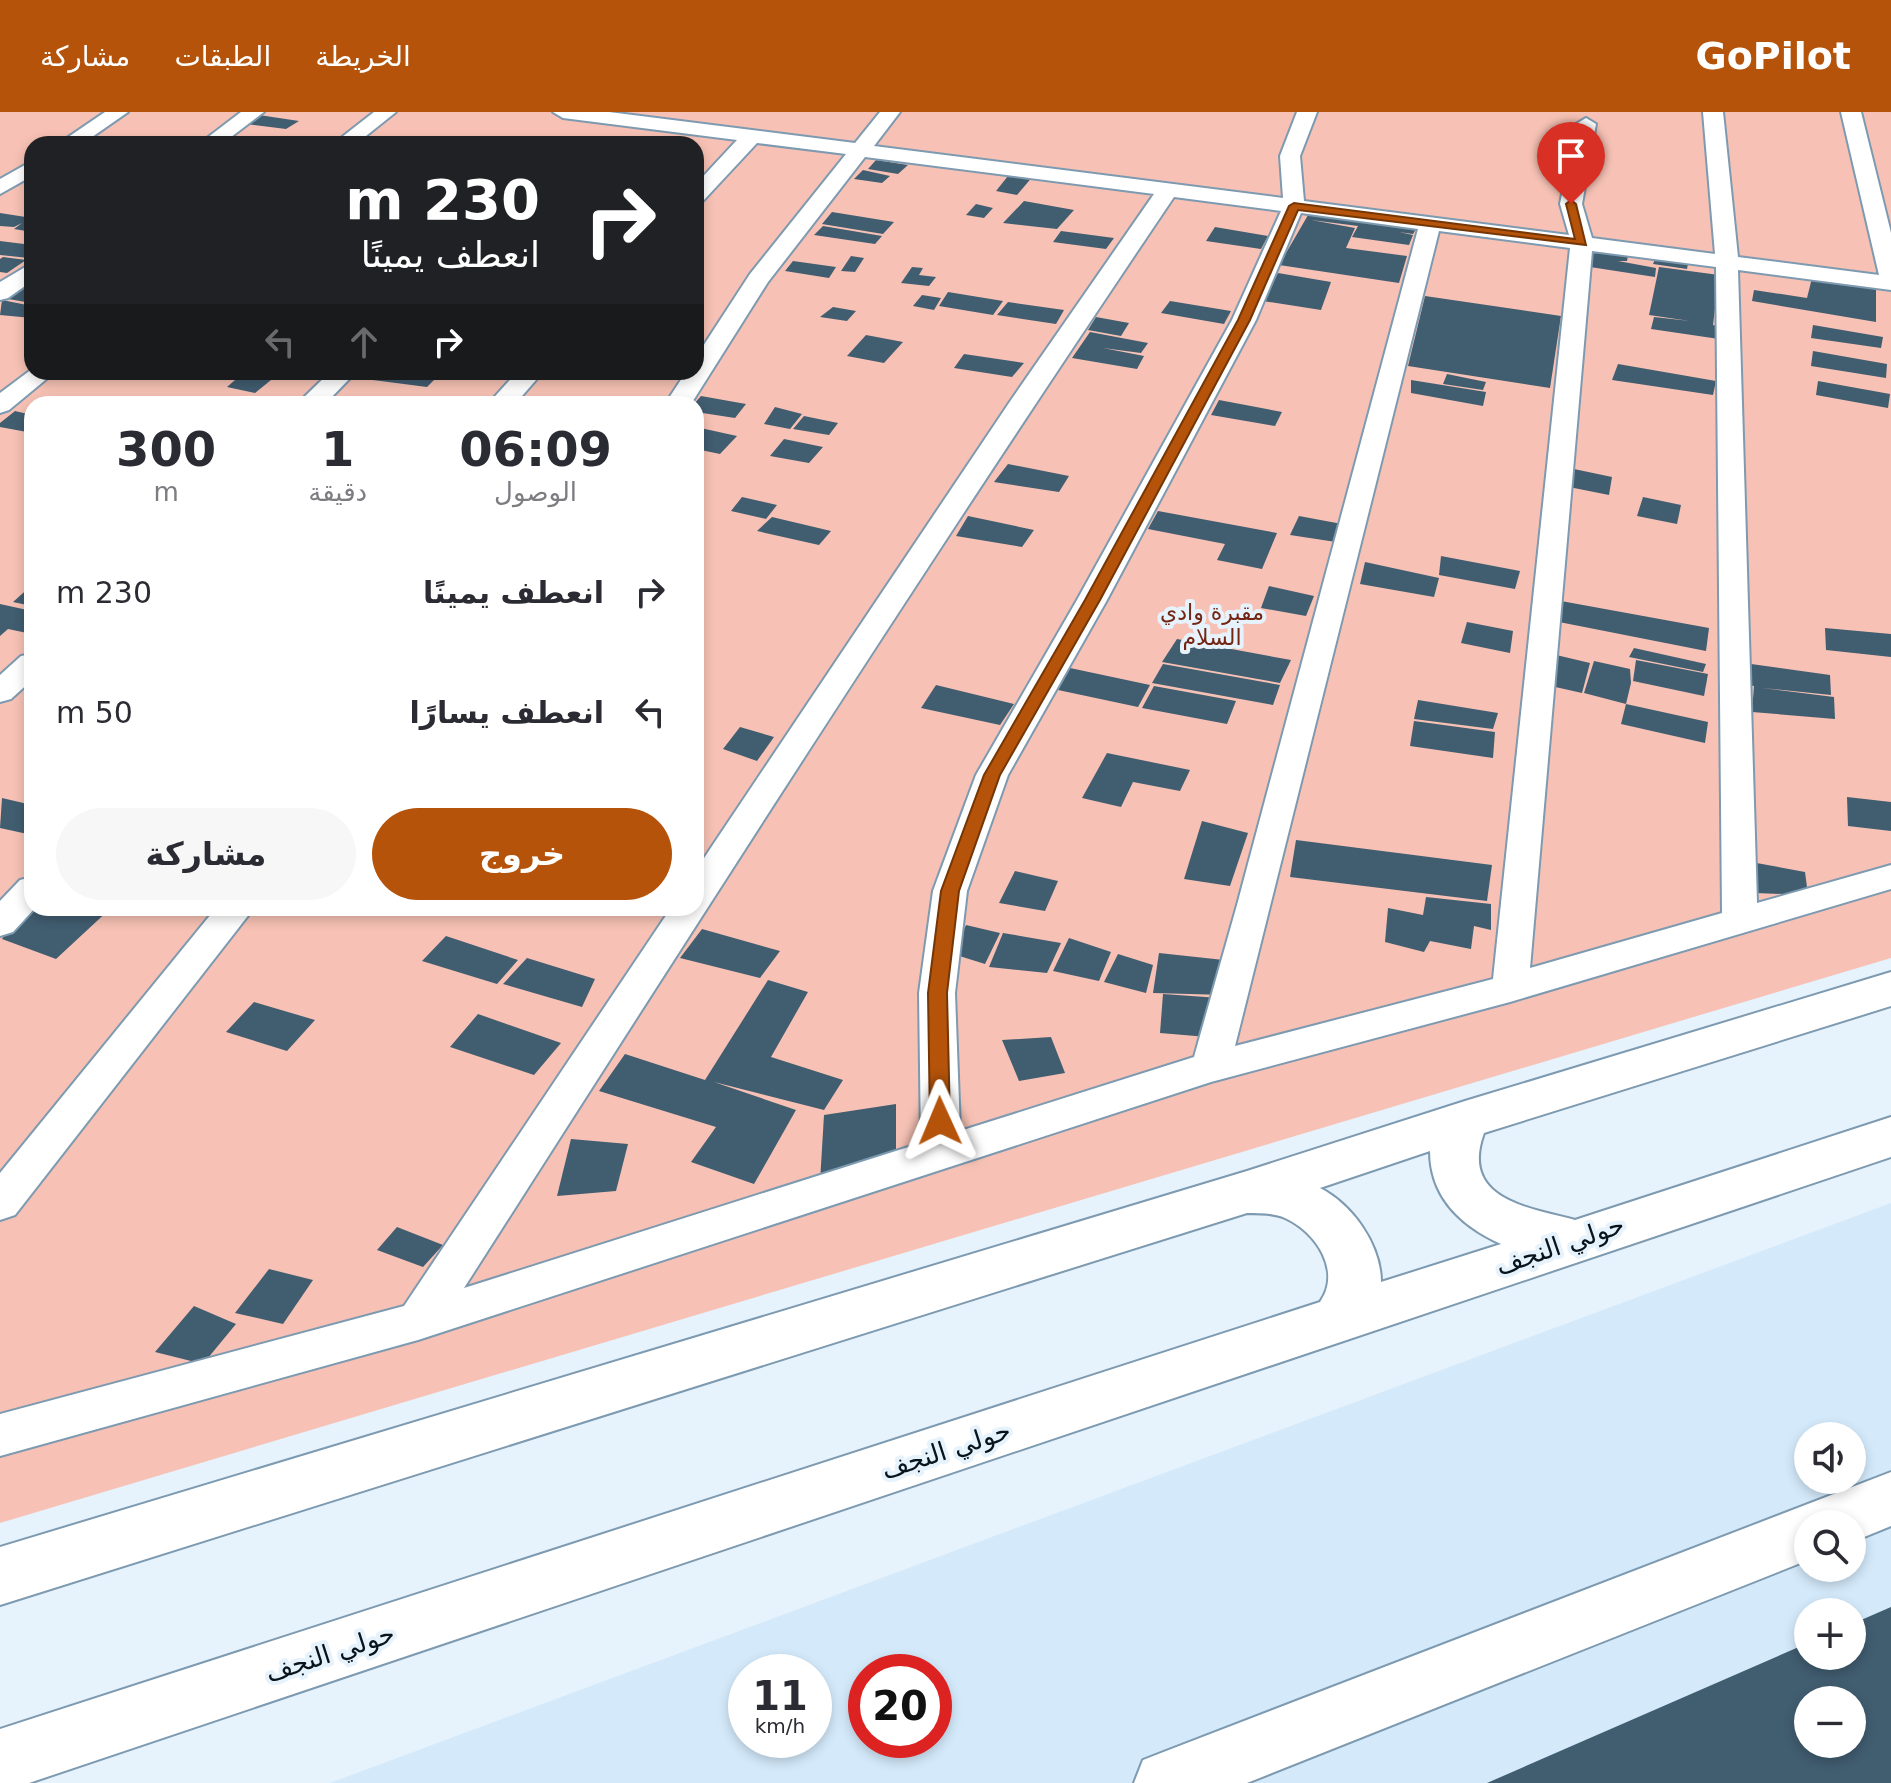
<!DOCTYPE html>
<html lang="ar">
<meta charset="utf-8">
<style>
:root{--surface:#fff;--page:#f7f7f7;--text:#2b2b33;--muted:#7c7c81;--accent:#b45309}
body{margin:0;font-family:"DejaVu Sans",Vazirmatn,sans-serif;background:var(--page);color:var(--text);direction:rtl;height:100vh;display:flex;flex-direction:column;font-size:30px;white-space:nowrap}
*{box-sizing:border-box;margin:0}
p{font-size:26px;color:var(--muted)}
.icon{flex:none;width:44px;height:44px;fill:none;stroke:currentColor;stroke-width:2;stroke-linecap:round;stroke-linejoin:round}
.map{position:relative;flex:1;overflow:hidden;direction:ltr}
.drawer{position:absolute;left:24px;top:284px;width:680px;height:520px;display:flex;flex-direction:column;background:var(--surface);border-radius:24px;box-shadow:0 4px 12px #0003;direction:rtl}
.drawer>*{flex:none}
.guide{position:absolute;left:24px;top:24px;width:680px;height:244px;border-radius:24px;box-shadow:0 4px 12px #0003;direction:rtl;background:#202124;color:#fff;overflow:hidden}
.controls{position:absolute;left:1794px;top:1310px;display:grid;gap:16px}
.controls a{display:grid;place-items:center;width:72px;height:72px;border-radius:50%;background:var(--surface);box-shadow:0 4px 12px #0003;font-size:40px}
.speed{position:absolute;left:728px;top:1542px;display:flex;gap:16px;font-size:40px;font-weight:700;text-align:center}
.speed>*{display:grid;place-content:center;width:104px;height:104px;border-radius:50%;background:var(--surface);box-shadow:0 4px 12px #0003;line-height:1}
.speed small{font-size:20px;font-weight:400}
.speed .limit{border:12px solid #d22;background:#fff;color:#111}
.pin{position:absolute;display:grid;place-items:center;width:68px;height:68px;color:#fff;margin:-82px -34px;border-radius:50% 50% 50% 0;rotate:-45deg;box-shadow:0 0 8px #0007}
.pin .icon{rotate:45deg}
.me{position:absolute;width:88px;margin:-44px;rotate:359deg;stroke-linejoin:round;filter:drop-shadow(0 0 6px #0008)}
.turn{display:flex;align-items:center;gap:28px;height:168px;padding:0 32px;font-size:36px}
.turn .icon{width:104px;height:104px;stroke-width:2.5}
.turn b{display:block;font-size:56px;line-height:68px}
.lanes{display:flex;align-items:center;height:76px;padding:0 32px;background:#0003;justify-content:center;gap:40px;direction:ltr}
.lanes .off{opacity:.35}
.eta{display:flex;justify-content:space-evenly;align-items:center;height:136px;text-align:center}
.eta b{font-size:48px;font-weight:700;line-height:56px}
.cta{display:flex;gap:16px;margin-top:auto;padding:16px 32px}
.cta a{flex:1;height:92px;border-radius:48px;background:var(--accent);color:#fff;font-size:32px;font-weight:700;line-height:92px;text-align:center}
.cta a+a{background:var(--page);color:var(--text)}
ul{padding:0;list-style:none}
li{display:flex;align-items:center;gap:24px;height:120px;padding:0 32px}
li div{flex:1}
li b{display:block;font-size:30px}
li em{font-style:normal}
header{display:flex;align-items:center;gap:48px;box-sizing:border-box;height:112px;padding:0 40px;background:var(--accent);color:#fff}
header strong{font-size:38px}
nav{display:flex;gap:44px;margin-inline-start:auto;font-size:28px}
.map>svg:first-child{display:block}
.built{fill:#d4eafb;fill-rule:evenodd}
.green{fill:#f7c2b5;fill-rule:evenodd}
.building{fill:#415d70;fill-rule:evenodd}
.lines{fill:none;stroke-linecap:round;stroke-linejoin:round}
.lane-casing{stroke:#7d9ab0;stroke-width:4}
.street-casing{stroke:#7d9ab0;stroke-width:4}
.primary-casing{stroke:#7d9ab0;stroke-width:4}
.lane{fill:#fff;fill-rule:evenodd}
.street{fill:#fff;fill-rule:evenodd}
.primary{fill:#fff;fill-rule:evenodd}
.route{fill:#b45309;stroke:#753606;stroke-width:2}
.labels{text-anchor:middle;stroke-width:8;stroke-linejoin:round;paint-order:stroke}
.park-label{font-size:22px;fill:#742513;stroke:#e6f2fc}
.near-street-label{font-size:26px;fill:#08131b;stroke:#e6f2fc}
</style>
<header>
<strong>GoPilot</strong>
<nav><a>الخريطة</a><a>الطبقات</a><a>مشاركة</a></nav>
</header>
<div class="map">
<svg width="1891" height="1671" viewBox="0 0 1891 1671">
<rect width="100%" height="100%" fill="#e6f2fc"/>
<path class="built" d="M1891,1091v580h-1561zM1808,1324h44v44h-44zM1808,1412h44v44h-44zM1808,1500h44v44h-44zM746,1560h68v68h-68zM866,1560h68v68h-68zM1808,1588h44v44h-44z"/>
<path class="green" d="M0,0h1891v846l-1891,565zM32,32h664v228h-664zM32,292h664v504h-664z"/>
<g class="building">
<polygon points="259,3 299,9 286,17 246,12"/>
<polygon points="876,48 908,53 898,62 868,57"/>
<polygon points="863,58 890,64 882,71 854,67"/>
<polygon points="1012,59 1034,63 1017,83 996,79"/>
<polygon points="1024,89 1074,98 1057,117 1003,111"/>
<polygon points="976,92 993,96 984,106 966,103"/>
<polygon points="1311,98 1419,112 1413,122 1399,120 1413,123 1409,133 1352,125 1358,114 1311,108 1355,116 1346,136 1407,144 1399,171 1279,153"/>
<polygon points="832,100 894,110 883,122 822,112"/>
<polygon points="0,101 32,106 32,120 14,117 22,111 14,115 0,114"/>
<polygon points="823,114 882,124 875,132 814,123"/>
<polygon points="1215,115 1268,124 1261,137 1206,129"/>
<polygon points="1061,119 1114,126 1106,137 1053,130"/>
<polygon points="0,129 32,133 32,144 29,146 0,143"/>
<polygon points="1594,133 1629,139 1627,149 1618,149 1656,156 1655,165 1590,155"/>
<polygon points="1658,141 1689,146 1687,157 1653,152"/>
<polygon points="851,144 864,146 855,160 841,159"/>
<polygon points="3,145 26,148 7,161 0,160 0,147"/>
<polygon points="793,149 836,155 829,166 785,159"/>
<polygon points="912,155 923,156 919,163 936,165 929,174 901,171"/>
<polygon points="1659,155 1719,163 1713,213 1721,215 1719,227 1651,217 1654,205 1690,209 1649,203"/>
<polygon points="1278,161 1331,170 1321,198 1263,189"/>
<polygon points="1813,162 1876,171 1876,210 1752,189 1754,178 1807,186"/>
<polygon points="20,174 32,176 32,191 2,186"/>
<polygon points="948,180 1003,189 993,203 939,194"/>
<polygon points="922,183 941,186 934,198 913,194"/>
<polygon points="1425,184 1561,204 1550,276 1408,254"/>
<polygon points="2,188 32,194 32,206 0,203"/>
<polygon points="1170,189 1231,199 1224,212 1161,201"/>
<polygon points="1008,190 1064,198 1056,212 997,203"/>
<polygon points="833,195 856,199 847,209 820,205"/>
<polygon points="1096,205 1129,211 1121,224 1088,218"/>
<polygon points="1813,213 1883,225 1881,236 1811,226"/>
<polygon points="1090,220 1148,231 1141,241 1103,236 1144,244 1137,257 1072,246"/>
<polygon points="866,223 903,230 884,251 847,244"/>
<polygon points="1813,239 1887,252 1886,266 1811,254"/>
<polygon points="964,242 1024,251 1012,265 954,256"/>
<polygon points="1618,252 1716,269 1713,283 1612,268"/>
<polygon points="374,260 442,260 427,275 365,267"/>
<polygon points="243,261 271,268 255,281 227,275"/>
<polygon points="1447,262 1486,270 1483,278 1443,272"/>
<polygon points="1411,268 1486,280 1483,294 1411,281"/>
<polygon points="1818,269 1890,282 1888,296 1816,283"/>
<polygon points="701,284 746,292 735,306 696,300 694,292"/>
<polygon points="1219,288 1282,300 1275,314 1211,303"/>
<polygon points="775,295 802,302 790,317 764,312"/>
<polygon points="15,299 32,303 32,316 27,320 0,315 0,311"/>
<polygon points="804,304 838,311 829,323 793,317"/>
<polygon points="696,315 737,324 720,342 696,337"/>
<polygon points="784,327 823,335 809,351 770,344"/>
<polygon points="1008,352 1069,364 1059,380 994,370"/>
<polygon points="1574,357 1612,365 1609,383 1569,375"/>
<polygon points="742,385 777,393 766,407 731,399"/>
<polygon points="1643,385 1681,393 1677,412 1637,404"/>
<polygon points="1158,399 1277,421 1262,457 1217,448 1225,432 1148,417"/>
<polygon points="968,404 1034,418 1022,435 956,424"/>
<polygon points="1299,404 1342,412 1336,430 1290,423"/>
<polygon points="772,405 831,419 819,433 757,419"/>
<polygon points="1441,444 1520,459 1515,477 1439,463"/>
<polygon points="1365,450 1439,466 1434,485 1360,472"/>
<polygon points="32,473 32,494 13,490"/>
<polygon points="1269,474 1314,484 1306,504 1261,496"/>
<polygon points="1561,489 1709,516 1706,539 1554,509"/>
<polygon points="0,492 32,499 32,522 8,517 0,524"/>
<polygon points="1467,510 1513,519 1510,541 1461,531"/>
<polygon points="1825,516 1891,522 1891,545 1826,538"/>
<polygon points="1177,527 1291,548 1280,571 1162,550"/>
<polygon points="1634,536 1706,552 1703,560 1629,545"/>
<polygon points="1552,542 1590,551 1582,581 1542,572"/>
<polygon points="1636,548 1708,562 1704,584 1633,569"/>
<polygon points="1594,549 1630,557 1631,571 1626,592 1584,581"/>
<polygon points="1744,551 1830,563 1831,583 1762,576 1834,585 1835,607 1752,600 1754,574 1745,573"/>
<polygon points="1163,552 1280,573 1273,593 1152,571"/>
<polygon points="1070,556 1150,573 1138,595 1058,578"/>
<polygon points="936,573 1014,592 1000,613 921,596"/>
<polygon points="1154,574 1236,589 1227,612 1142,596"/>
<polygon points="1418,588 1498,601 1493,617 1414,607"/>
<polygon points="1626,592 1708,610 1705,631 1621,612"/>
<polygon points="1414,609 1495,620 1493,646 1410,634"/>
<polygon points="740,615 774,625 757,649 723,637"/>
<polygon points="1107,641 1190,658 1180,679 1133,670 1121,695 1082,686"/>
<polygon points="1847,685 1891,690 1891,719 1848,714"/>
<polygon points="2,686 32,693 32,723 0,716"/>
<polygon points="1202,709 1248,721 1230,774 1184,767"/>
<polygon points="1296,728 1492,753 1487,789 1290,765"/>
<polygon points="1751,750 1805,760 1808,783 1755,781"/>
<polygon points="1015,759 1058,769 1045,799 999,791"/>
<polygon points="32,782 32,796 111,796 56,847 2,827"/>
<polygon points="1426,785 1491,792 1491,818 1474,814 1471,837 1430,829 1424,840 1385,830 1388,796 1423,803"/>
<polygon points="966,813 1000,821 985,852 953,842"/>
<polygon points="702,817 780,839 760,866 680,846"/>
<polygon points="1003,821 1061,831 1047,861 989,855"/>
<polygon points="446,824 518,848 497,872 422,849"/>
<polygon points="1069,826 1111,840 1099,869 1053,859"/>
<polygon points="1159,841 1233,849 1226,883 1153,881"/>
<polygon points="1118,842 1153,853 1146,881 1104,870"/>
<polygon points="527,846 595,867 582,895 503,872"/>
<polygon points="768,868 808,880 771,945 843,968 824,998 714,970 796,998 754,1072 691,1050 716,1015 599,979 625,942 705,968"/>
<polygon points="1163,882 1234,887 1231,927 1160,921"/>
<polygon points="254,890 315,908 287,939 226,920"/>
<polygon points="478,902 561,931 534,963 450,935"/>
<polygon points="1051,925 1065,961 1019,969 1002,928"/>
<polygon points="896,992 896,1049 820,1070 824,1003"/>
<polygon points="571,1027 628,1032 616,1079 557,1084"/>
<polygon points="397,1115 443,1133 423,1155 377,1138"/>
<polygon points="269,1157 313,1168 283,1212 235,1201"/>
<polygon points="194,1194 236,1212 203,1252 155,1240"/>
<path d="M1891,1495v176h-404l321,-140v13h44v-32zM1808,1588h44v44h-44z"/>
</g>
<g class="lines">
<g class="lane-casing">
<g id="lane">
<polygon points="105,0 128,0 82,32 58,32"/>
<polygon points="241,0 264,0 222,32 199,32"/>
<polygon points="374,0 396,0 356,32 333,32"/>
<path d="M553,0h56l246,31 25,-31h20l-26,34 409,52 -3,-42 17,-44h20l-17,44 4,45 265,34 -9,-31 16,-80 10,-6 10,6 -14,80 10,34 123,16 -12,-142h20l15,145 141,18 -38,-163h20l30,121v57l-153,-20 19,633 134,-38v24l-381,113 -299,80 -793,258 -418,116v-42l404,-108 267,-398h25v-38l315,-470 143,-206 -289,-37 -97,125 -77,122h-26l21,-32h10v-15l54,-83 96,-120 -89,-11 -54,58 -7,2v-19l41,-44 -174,-22zM1174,85l107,14 -49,109 -155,280 -101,175 -43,116 -14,102 2,150 -457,145c234,-366 466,-730 710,-1091zM1301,101l117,16 -181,676 -43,152 -234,74 -5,-138 12,-102 41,-116 99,-175 149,-280zM1439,119l131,17 -77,731 -258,67zM1592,139l124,16 6,646 -192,55z"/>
<polygon points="32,49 32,64 0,82 0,67"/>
<polygon points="32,151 32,169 8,186 0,188 0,170"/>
<polygon points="32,257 32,260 55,260 9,298 0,301 0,281"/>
<polygon points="330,260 356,260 325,292 297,292"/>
<polygon points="517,260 543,260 515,292 488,292"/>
<polygon points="32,542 32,568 11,587 0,590 0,563 21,544"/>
<polygon points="32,765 32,796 35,796 13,820 0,824 0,789 20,768"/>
<polygon points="216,796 254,796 15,1103 0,1108 0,1061"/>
</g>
</g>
<g class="street-casing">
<polygon id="street" points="1891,1360 1891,1414 1852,1430 1852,1412 1808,1412 1808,1448 1247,1671 1134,1671 1143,1648 1166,1639"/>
</g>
<g class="primary-casing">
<path id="primary" d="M1891,860v34l-407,127c-25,67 46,75 91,87l316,-103v40l-1862,626h-29v-54l1320,-427c22,-31 -4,-70 -35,-84 -11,-5 -26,-5 -38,-5l-1247,392v-58l1247,-376 218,-70zM1430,1039c0,46 31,75 71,93l-120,38c0,-37 -28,-77 -61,-94z"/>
</g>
<use href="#lane" class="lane"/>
<use href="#street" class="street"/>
<use href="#primary" class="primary"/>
</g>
<polygon class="route" points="1571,88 1576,92 1586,133 1298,98 1250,208 1100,488 1000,663 959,779 947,881 950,1009 947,1015 933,1015 930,1009 928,881 941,779 984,663 1085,488 1238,208 1289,94 1294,91 1575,127 1566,92"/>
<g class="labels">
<g class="park-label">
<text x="1212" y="508">مقبرة وادي<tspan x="1212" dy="25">السلام</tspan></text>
</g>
<g class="near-street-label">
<text transform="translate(1560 1133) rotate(-19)" y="9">حولي النجف</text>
<text transform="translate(946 1338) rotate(-18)" y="9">حولي النجف</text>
<text transform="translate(330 1541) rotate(-18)" y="9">حولي النجف</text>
</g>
</g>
</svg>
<div class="controls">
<a><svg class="icon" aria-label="sound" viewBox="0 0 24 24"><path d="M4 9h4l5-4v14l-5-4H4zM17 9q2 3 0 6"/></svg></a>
<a><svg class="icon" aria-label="search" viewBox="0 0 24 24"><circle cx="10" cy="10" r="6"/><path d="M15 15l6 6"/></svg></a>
<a>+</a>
<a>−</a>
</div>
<div class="speed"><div>11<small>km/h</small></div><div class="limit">20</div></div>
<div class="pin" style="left:1571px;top:92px;background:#d93025"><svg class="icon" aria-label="arrive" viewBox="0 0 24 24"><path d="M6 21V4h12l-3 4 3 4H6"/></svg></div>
<svg class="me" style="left:940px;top:1009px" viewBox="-20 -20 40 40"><path d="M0-17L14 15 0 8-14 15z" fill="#b45309" stroke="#fff" stroke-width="4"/></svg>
<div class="guide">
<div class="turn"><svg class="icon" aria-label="right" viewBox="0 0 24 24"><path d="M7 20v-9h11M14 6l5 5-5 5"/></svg><div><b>230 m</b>انعطف يمينًا</div></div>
<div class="lanes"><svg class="icon off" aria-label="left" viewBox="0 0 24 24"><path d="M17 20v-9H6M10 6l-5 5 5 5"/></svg><svg class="icon off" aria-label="ahead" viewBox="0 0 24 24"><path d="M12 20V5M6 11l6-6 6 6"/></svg><svg class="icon" aria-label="right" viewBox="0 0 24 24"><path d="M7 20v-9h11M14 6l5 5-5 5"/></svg></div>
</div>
<section class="drawer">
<div class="eta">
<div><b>06:09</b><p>الوصول</p></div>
<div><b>1</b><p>دقيقة</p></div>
<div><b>300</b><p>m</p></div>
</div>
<ul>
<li><svg class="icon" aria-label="right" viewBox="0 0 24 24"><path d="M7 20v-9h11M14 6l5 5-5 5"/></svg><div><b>انعطف يمينًا</b></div><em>230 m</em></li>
<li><svg class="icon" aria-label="left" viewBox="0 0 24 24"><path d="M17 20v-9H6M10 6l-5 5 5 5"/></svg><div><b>انعطف يسارًا</b></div><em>50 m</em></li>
</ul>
<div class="cta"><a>خروج</a><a>مشاركة</a></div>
</section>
</div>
